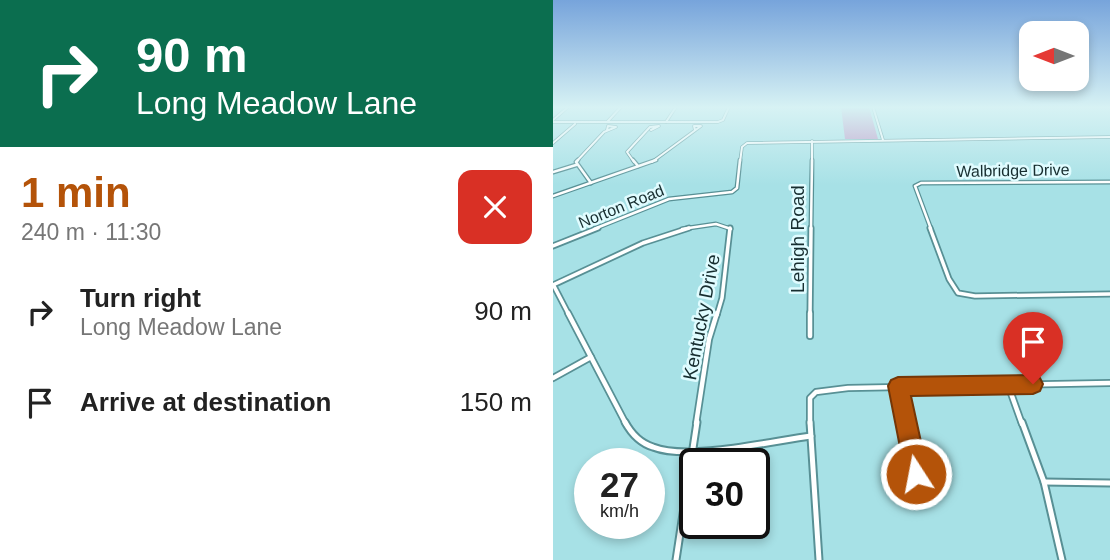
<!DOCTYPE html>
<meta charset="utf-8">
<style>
:root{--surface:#fff;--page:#f6f6f6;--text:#222;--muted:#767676;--accent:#b45309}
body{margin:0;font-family:Helvetica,sans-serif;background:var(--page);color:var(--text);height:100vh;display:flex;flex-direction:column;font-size:26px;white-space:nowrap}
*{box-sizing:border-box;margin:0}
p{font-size:23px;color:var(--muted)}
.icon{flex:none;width:38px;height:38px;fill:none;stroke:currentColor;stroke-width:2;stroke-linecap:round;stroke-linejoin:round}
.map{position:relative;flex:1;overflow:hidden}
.details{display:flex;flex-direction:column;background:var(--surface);width:553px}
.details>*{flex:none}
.hud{background:#0b6e4f;color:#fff;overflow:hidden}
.needle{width:46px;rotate:270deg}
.controls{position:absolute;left:466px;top:21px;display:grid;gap:14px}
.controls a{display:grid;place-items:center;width:70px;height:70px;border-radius:14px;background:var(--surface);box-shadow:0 4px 10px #0003;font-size:35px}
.speed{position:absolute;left:21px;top:448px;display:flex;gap:14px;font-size:35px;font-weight:700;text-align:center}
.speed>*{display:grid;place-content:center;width:91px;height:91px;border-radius:50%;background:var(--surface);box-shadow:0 4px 10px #0003;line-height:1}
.speed small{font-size:18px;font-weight:400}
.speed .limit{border:4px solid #111;border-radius:10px;background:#fff;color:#111}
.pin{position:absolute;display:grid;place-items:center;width:60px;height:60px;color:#fff;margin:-72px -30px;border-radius:50% 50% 50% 0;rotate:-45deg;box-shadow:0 0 7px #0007}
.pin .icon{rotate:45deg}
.me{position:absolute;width:77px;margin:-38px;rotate:349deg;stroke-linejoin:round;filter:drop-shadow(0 0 5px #0008)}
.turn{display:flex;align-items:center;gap:24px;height:147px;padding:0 21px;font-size:32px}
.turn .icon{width:91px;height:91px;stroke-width:2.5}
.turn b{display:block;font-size:49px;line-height:60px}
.round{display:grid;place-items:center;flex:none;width:74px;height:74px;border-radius:14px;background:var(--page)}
.headline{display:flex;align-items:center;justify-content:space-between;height:119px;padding:0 21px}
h1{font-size:42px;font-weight:700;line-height:52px;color:var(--accent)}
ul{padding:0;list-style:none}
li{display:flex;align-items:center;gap:21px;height:91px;padding:0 21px}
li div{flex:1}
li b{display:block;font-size:26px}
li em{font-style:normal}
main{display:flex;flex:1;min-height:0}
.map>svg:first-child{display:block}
.green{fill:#bf90c3}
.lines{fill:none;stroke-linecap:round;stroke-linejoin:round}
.street-far4-casing{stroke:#589095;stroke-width:3.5}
.street-far3-casing{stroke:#589095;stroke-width:5}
.street-far2-casing{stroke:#589095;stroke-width:7}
.street-far1-casing{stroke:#589095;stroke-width:8}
.street-casing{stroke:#589095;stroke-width:9}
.street-far4{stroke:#fff;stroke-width:2}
.street-far3{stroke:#fff;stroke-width:2.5}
.street-far2{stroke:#fff;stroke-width:3.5}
.street-far1{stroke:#fff;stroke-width:4.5}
.street{stroke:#fff;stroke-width:5}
.route{fill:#b45309;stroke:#753606;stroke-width:2}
.labels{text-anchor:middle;stroke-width:5;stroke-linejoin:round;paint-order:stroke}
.far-street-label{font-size:16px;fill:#172e30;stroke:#e0fcff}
.street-label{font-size:19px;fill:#172e30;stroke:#e0fcff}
</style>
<main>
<section class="details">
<div class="hud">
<div class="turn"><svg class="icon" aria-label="right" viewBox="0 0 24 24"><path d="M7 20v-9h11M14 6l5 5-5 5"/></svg><div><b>90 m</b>Long Meadow Lane</div></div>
</div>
<div class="headline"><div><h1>1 min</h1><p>240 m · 11:30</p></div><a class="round" style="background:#d93025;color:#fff"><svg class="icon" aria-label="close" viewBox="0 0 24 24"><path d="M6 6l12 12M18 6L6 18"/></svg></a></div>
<ul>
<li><svg class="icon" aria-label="right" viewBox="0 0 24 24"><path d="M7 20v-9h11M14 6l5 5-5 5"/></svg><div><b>Turn right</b><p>Long Meadow Lane</p></div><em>90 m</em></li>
<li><svg class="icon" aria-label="arrive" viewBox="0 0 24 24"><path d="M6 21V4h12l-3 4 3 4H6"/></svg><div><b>Arrive at destination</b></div><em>150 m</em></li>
</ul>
</section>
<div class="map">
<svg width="557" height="560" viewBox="0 0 557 560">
<rect width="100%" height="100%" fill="#a7e1e6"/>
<polygon class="green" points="288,107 316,107 325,139 292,139"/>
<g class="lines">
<g class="street-far4-casing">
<g id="street-far4">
<polyline points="320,107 330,140"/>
<polyline points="0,120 15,107"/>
<polyline points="55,121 68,107"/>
<polyline points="0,122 165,122 170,120 176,107"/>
<polyline points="113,122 123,107"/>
<polyline points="0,143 22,124"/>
<polyline points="23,162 51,132 63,127 55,126 54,130"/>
<polyline points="81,162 74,152 97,127 106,126 98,130"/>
<polyline points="99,162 148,126 141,126 142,130"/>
<polyline points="187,162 189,147 194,143 557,137"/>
<polyline points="259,162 259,141"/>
</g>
</g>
<g class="street-far3-casing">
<g id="street-far3">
<polyline points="25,160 23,162 38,183"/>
<polyline points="80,160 85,166"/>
<polyline points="0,172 23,165"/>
<polyline points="0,196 103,160"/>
<polyline points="41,229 116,199 179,192 184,188 187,160"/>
<polyline points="129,229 163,224 178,229"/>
<polyline points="258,229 259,160"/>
<polyline points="378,229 362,186 368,183 557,182"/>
</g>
</g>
<g class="street-far2-casing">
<g id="street-far2">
<polyline points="377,228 396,279 405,293 422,296 557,294"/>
<polyline points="0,246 45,228"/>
<polyline points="0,285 90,243 136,228"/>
<polyline points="1,286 16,315"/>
<polyline points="164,315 169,298 177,228"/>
<polyline points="257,315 258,228"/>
</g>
</g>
<g class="street-far1-casing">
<g id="street-far1">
<polyline points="15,313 73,424"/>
<polyline points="257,336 257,313"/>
<polyline points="0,378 38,357"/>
<polyline points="455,385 469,424"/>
<polyline points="346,386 353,424"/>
<polyline points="143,424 156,339 164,313"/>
<polyline points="257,424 257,398 263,392 295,388 557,383"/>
</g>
</g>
<g class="street-casing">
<g id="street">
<path d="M72,422c6,11 15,21 28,25 35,14 119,-6 158,-11"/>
<polyline points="257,422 266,560"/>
<polyline points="353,422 359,455"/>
<polyline points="469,422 491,482 509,560"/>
<polygon points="359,455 384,455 392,462 393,471 383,478 366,477"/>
<polyline points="491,482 557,483"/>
<polyline points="123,560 144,422"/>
</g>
</g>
<use href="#street-far4" class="street-far4"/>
<use href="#street-far3" class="street-far3"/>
<use href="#street-far2" class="street-far2"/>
<use href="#street-far1" class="street-far1"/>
<use href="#street" class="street"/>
</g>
<linearGradient id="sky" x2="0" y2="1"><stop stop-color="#77a4db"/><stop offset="0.58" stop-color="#d7f2f4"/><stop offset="1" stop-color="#d7f2f4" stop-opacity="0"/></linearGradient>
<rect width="557" height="185" fill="url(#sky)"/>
<polygon class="route" points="480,375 487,378 490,384 487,391 480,394 358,396 375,474 371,483 363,487 354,483 335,386 338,380 345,377"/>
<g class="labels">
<g class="far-street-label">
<text transform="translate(460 170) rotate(-1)" y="6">Walbridge Drive</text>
<text transform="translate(68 206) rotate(-22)" y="6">Norton Road</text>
</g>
<g class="street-label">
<text transform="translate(244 239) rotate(-90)" y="7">Lehigh Road</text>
<text transform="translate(148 317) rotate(-79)" y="7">Kentucky Drive</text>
</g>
</g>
</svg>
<div class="controls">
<a><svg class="needle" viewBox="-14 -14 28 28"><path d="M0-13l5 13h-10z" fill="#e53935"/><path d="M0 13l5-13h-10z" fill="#767676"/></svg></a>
</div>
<div class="speed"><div>27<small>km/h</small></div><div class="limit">30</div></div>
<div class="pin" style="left:480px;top:384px;background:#d93025"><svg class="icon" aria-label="arrive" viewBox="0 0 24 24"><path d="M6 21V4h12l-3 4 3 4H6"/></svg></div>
<svg class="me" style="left:363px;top:474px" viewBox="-20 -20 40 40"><circle r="17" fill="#b45309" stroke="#fff" stroke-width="3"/><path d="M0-11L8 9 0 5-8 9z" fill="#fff"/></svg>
</div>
</main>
